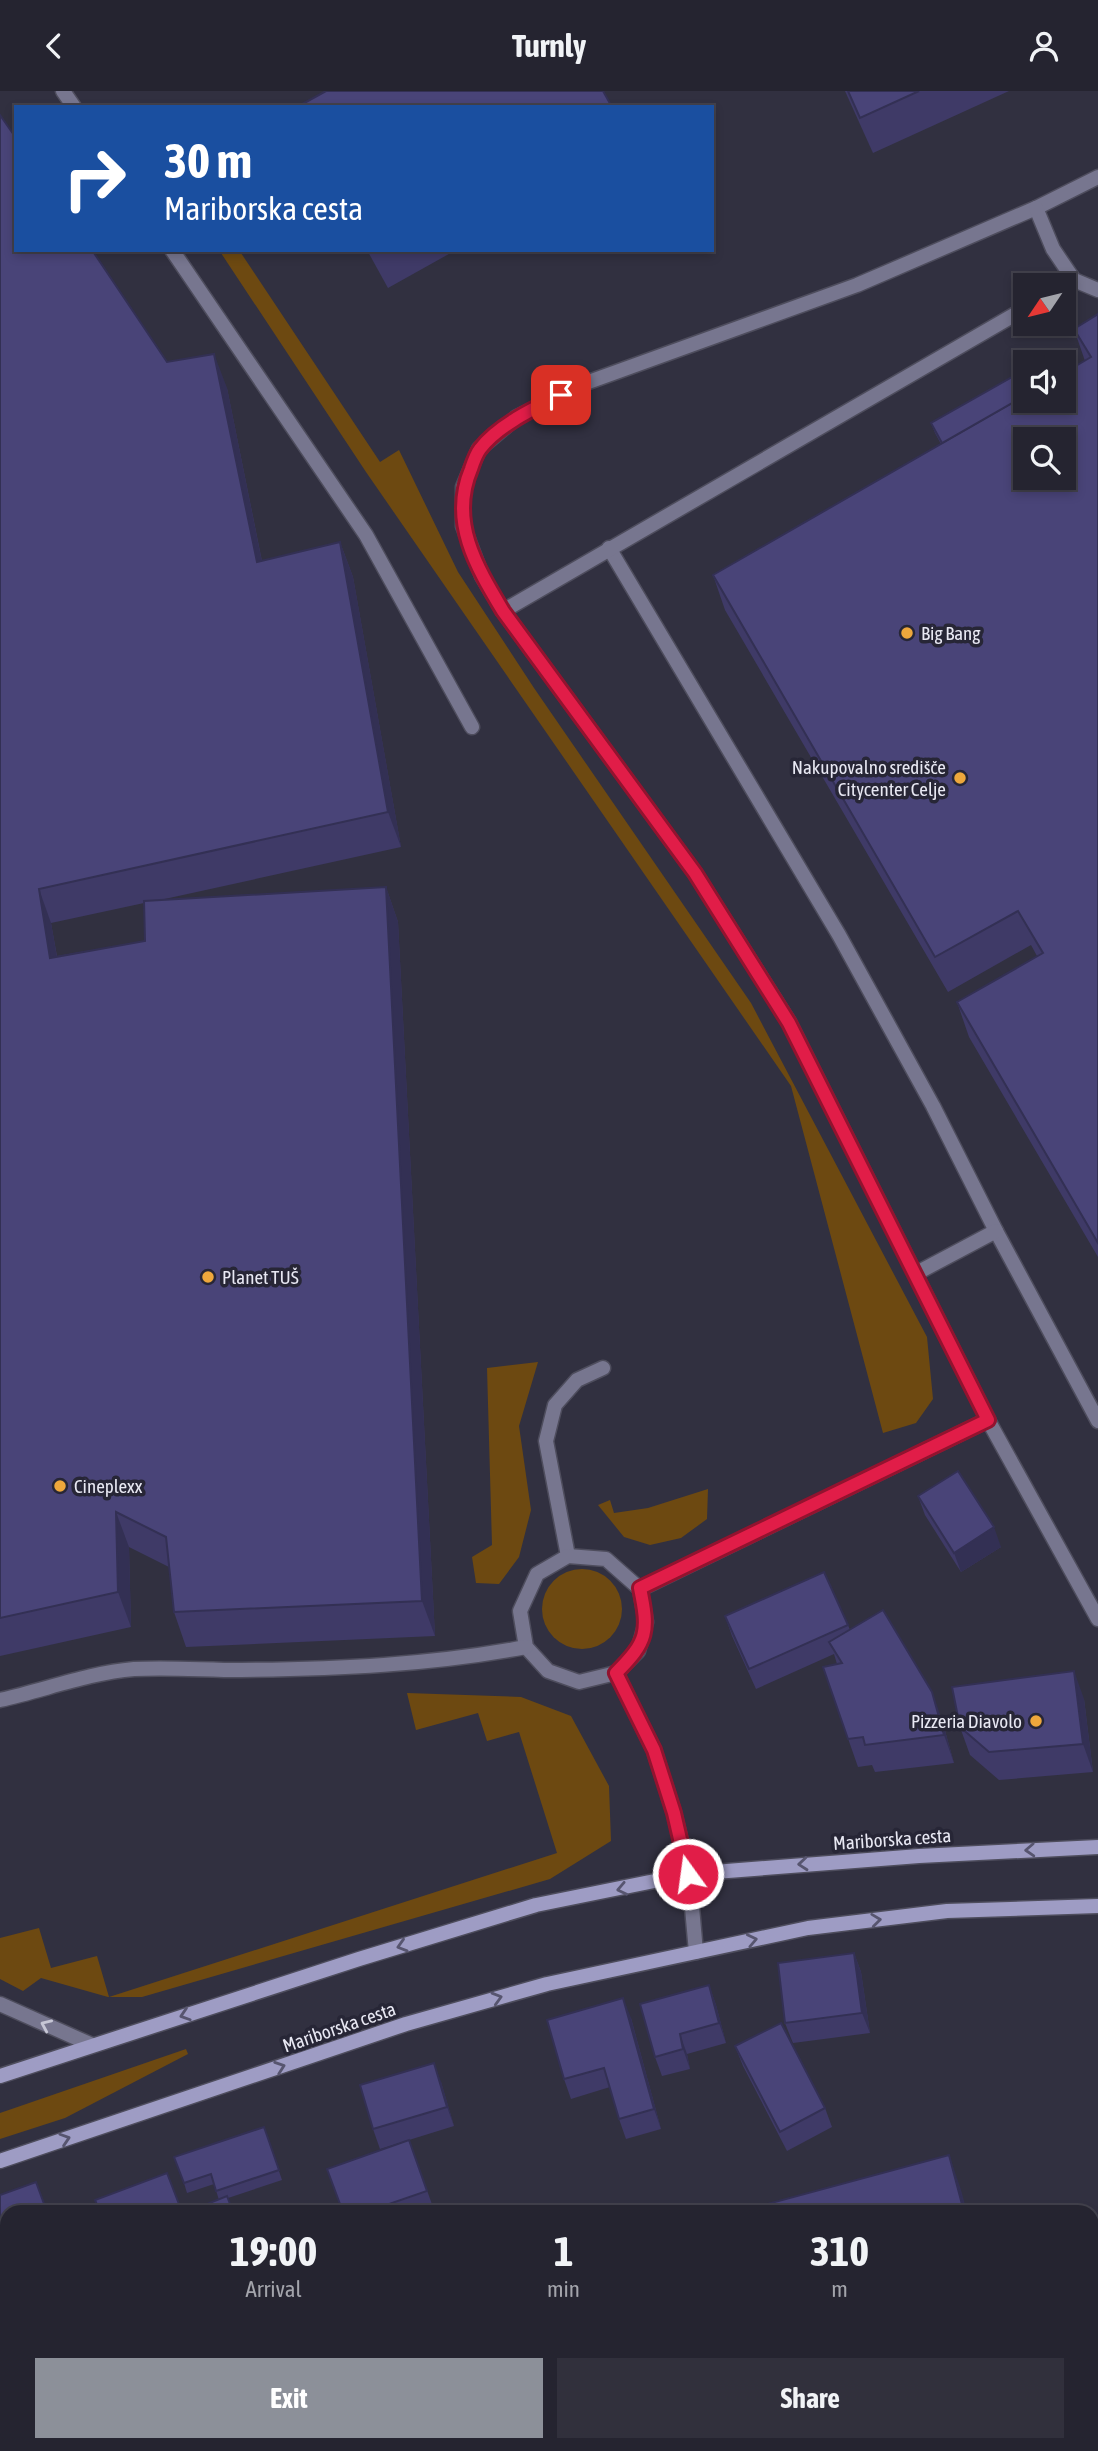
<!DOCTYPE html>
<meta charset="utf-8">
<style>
:root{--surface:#252430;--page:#31303c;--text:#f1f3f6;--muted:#a3a4ab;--line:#42414c;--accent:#8c9099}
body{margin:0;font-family:"Asap Condensed",sans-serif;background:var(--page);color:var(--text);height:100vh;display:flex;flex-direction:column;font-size:26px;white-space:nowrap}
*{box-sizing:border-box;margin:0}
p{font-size:23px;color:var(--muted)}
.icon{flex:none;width:38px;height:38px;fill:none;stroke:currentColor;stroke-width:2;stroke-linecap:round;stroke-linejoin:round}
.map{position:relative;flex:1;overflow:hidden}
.panel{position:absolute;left:0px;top:2114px;width:1099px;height:247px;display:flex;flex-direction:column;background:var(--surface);border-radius:21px 21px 0 0;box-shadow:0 4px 10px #0003,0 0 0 2px var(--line)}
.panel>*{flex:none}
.banner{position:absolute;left:14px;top:14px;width:700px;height:147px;border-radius:0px;box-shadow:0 4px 10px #0003,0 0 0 2px var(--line);background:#1a4fa0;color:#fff;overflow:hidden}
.needle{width:46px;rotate:235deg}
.controls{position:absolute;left:1013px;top:182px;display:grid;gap:14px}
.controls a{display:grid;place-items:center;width:63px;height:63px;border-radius:0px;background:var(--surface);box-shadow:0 4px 10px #0003,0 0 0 2px var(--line);font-size:35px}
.pin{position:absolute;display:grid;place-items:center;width:60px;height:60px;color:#fff;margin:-30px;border-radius:14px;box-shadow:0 4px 10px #0006}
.me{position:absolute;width:77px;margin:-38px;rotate:346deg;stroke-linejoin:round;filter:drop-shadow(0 0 5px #0008)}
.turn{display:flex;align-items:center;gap:24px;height:147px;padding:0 35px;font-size:32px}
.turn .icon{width:91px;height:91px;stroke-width:2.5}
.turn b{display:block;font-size:49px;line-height:60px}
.eta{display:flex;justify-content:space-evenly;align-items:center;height:119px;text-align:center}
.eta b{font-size:42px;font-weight:700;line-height:49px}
.cta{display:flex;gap:14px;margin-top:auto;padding:14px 35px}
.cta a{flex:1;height:80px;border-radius:0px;background:var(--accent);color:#fff;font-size:28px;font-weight:700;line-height:80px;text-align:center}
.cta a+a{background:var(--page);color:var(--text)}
header{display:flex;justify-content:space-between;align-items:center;height:91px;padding:0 35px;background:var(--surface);font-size:32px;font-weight:700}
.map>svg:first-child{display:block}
.green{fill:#6d4911}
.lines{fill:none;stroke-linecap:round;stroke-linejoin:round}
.lane-casing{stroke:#4e4d5d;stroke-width:17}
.street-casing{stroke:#4e4d5d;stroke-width:17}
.secondary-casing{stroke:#4e4d5d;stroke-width:17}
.lane{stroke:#77768f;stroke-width:14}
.street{stroke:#77768f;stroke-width:14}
.secondary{stroke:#9e9cc4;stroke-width:14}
.wall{fill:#3f3a67;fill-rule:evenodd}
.shaded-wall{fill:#333054}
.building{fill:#494478;stroke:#333054;stroke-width:2;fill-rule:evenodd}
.oneway{stroke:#57556f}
.oneway2{stroke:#c6c6d5}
.route-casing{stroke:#92132f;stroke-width:18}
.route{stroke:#e11d48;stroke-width:12}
.poi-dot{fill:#eea73c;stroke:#272636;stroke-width:2.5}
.labels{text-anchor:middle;stroke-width:7;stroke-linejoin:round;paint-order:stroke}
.poi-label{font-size:19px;fill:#e8e8f3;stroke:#272636;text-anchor:start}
.street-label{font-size:19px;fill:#e8e8f3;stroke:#272636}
</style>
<header><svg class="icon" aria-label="back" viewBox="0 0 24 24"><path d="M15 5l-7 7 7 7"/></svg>Turnly<svg class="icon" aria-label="person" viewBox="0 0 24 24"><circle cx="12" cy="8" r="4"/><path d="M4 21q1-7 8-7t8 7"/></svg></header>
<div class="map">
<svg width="1098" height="2360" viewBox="0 0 1098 2360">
<rect width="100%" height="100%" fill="#313040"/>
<g class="green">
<polygon points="219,159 239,159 380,371 399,359 458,481 534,597 751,912 927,1246 933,1308 916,1332 883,1342 791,995 366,381"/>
<polygon points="538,1271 519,1335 531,1419 519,1466 499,1493 476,1492 472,1466 492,1454 487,1277"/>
<polygon points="708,1398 707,1428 681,1447 650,1454 624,1446 598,1414 610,1409 614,1422 648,1417"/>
<circle cx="582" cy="1518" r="40"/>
<polygon points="407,1602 521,1606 571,1625 609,1695 611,1750 550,1788 142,1906 108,1906 41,1887 23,1900 0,1888 0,1847 39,1837 51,1877 97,1865 109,1906 557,1762 519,1641 487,1650 478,1622 416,1639"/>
<polygon points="186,1958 188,1963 65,2027 0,2048 0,2022"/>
</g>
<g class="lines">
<g class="lane-casing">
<g id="lane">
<polyline points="63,0 74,16"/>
<polyline points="1098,86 1036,117 857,194 583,293 517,326 479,358 463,396 463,435 482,485 503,520 695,782 789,931 988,1329 1098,1528"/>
<polyline points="1036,117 1053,158 1074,189 1098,199"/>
<polyline points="172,159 366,444 472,636"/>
<polyline points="609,457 839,844 933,1015 996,1140 1098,1330"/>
<polyline points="503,520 1026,217"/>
<polyline points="915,1183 996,1140"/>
<polyline points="568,1465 546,1350 555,1314 577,1289 603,1277"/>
<polyline points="400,2354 401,2360"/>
<polyline points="1046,2354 1048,2360"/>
<polyline points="560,2360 586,2354"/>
</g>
</g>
<g class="street-casing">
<g id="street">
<polygon points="568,1465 606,1468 640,1498 646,1531 638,1560 616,1582 579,1591 548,1580 526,1556 520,1520 537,1483"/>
<polyline points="640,1498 988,1329"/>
<polyline points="616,1582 654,1659 674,1722 689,1783 696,1861"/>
<path d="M0,1609c45,-10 88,-27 134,-31 35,-2 71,1 107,1 95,-1 191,-5 285,-23"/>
<polyline points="0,1913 92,1954"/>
</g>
</g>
<g class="secondary-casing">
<g id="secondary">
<polyline points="0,1985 359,1868 536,1814 689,1783 919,1765 1098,1756"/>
<polyline points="0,2070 406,1933 547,1893 808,1837 947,1820 1098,1815"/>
</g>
</g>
<use href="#lane" class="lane"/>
<use href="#street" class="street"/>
<use href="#secondary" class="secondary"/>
</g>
<g class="wall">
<polygon points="845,0 1009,0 873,62"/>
<path d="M0,24l167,247 60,26 35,173 78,-19 13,35 48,270 -241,53 226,-13 12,35 37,714 -249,11 -12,-35 -5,-45 -40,-20 2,80 -131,29zM144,812l1,38 -88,15 -6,-33z"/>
<polygon points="367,159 456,159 388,197"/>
<polygon points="1098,223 1098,1166 969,946 957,911 1037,865 1031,854 948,901 725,519 713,484 941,353 935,342 931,332 1026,310 1085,270 1074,238"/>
<polygon points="918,1405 1001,1456 961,1481 925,1424"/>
<polygon points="725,1525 848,1534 850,1539 942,1629 954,1672 875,1681 872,1674 858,1676 823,1576 837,1573 834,1563 756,1598 732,1545"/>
<polygon points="1084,1608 1093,1681 999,1689 970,1664 960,1636"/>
<polygon points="854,1862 861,1881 870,1942 793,1952 785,1932"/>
<polygon points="709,1894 716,1914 726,1952 687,1963 690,1978 662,1985 655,1966"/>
<polygon points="631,1927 661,2038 626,2048 619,2028 610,1996 571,2008 564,1988"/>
<polygon points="735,1955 825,2017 832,2036 787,2060 743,1975"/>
<polygon points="441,1991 454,2035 380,2058 373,2038"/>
<polygon points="264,2036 282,2089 228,2107 219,2109 214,2093 187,2102 184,2092"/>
<polygon points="409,2049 434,2119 429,2121 343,2121"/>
<polygon points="0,2104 7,2121 7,2198 0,2200"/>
</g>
<g class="shaded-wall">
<polygon points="214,263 227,297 269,506 257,471"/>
<polygon points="340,451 353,486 401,756 388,721"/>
<polygon points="386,796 398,831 435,1545 422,1510"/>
<polygon points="39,798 51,832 63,901 50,867"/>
<polygon points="116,1421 129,1456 131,1536 118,1501"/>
<polygon points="994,1436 1001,1456 961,1481 954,1462"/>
<polygon points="1074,1580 1084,1608 1093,1681 1083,1653"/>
<polygon points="932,1601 942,1629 954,1672 944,1644"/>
<polygon points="854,1862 861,1881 870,1942 862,1922"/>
<polygon points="709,1894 716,1914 726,1952 719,1932"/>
<polygon points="623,1907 631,1927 661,2038 654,2018"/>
<polygon points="680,1943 687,1963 690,1978 683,1958"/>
<polygon points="434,1972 441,1991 454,2035 447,2016"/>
<polygon points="949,2064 961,2099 967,2121 964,2121"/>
<polygon points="356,2354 362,2354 363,2360 357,2360"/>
<polygon points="999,2354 1003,2354 1004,2360 1001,2360"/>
</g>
<g class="building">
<polygon points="326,0 603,0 612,16 297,16"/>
<polygon points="848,0 919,0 860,27"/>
<polygon points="0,24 16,47 16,159 92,159 167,271 214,263 257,471 340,451 388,721 39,798 50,867 145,850 144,810 386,796 422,1510 174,1521 166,1446 116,1421 118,1501 0,1527"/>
<path d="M1098,223v929l-141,-241 86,-49 -25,-42 -83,46 -222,-382 313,-180v6h38v-28l27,-16 -17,-28zM1026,348h38v39h-38z"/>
<polygon points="1046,266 1049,271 1038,271"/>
<polygon points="1026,278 1026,304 942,352 931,332"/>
<polygon points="958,1380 994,1436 954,1462 918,1405"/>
<polygon points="824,1481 848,1534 749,1578 725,1525"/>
<polygon points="883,1519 932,1601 944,1644 865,1654 863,1646 848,1648 823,1576 842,1572 829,1551"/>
<polygon points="1074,1580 1083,1653 989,1661 960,1636 952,1596"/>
<polygon points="854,1862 862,1922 785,1932 778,1872"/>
<polygon points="709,1894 719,1932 680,1943 683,1958 655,1966 640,1913"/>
<polygon points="623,1907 654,2018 619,2028 604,1977 564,1988 547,1929"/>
<polygon points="781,1932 825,2017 780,2041 735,1955"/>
<polygon points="434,1972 447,2016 373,2038 360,1994"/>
<polygon points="264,2036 279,2079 216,2100 211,2083 184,2092 174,2066"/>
<polygon points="409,2049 427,2100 366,2121 343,2121 327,2078"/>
<polygon points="949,2064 964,2121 738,2121"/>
<polygon points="167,2082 182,2121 100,2121 95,2109"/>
<polygon points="36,2091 47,2121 7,2121 7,2166 0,2169 0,2104"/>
<polygon points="227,2105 233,2121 193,2121 192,2119"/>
<polygon points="1098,2147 1098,2335 1092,2314 1092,2149"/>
<polygon points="206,2354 356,2354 357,2360 207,2360"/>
<polygon points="695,2354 999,2354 1001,2360 697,2360"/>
</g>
<defs><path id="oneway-chevron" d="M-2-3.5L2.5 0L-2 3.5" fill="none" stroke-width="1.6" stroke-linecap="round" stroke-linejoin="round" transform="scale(1.75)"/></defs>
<g class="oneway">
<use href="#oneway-chevron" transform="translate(1030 1759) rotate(177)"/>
<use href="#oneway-chevron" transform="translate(803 1773) rotate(175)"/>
<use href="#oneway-chevron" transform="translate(622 1798) rotate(168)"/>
<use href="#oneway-chevron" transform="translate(876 1829) rotate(-7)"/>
<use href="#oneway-chevron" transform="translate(752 1849) rotate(-12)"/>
<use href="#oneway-chevron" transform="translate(402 1855) rotate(163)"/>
<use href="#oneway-chevron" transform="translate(497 1907) rotate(-16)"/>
<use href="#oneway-chevron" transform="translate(185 1924) rotate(162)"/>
<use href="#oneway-chevron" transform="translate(280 1976) rotate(-19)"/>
<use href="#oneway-chevron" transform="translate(65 2048) rotate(-18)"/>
</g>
<use class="oneway2" href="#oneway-chevron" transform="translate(46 1934) rotate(-156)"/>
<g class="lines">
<g class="route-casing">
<path id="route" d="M561,304c-26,13 -63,30 -81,54 -4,5 -7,14 -9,20 -22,52 5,97 32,142l192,262 94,150 199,397 -348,168c9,44 8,53 -24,85l38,77 20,63 14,61"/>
</g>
<use href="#route" class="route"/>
</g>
<g class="poi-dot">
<circle cx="907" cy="542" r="7"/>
<circle cx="960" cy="687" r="7"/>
<circle cx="208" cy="1186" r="7"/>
<circle cx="60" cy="1395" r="7"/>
<circle cx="1036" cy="1630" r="7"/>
</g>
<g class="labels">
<g class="poi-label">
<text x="921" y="549">Big Bang</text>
<text x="946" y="683" text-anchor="end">Nakupovalno središče<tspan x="946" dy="22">Citycenter Celje</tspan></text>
<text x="222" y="1193">Planet TUŠ</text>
<text x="74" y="1402">Cineplexx</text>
<text x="1022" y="1637" text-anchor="end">Pizzeria Diavolo</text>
</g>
<g class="street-label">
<text transform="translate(892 1748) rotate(-4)" y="7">Mariborska cesta</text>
<text transform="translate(339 1936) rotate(-19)" y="7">Mariborska cesta</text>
</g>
</g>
</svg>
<div class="controls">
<a><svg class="needle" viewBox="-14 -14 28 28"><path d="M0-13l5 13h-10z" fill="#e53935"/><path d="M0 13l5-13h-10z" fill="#a3a4ab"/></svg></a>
<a><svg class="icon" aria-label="sound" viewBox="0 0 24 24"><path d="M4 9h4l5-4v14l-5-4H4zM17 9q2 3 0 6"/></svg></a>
<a><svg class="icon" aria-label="search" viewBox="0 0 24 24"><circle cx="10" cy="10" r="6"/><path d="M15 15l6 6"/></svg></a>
</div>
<div class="pin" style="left:561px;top:304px;background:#d93025"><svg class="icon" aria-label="arrive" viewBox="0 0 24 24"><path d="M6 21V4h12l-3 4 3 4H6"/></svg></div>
<svg class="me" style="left:688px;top:1783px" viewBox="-20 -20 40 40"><circle r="17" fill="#e11d48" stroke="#fff" stroke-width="3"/><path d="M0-11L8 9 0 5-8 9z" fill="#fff"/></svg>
<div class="banner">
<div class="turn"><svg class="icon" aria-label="right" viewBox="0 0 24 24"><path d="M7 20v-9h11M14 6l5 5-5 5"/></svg><div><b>30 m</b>Mariborska cesta</div></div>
</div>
<section class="panel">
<div class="eta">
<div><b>19:00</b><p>Arrival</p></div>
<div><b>1</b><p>min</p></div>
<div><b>310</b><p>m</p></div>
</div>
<div class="cta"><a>Exit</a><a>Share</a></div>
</section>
</div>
